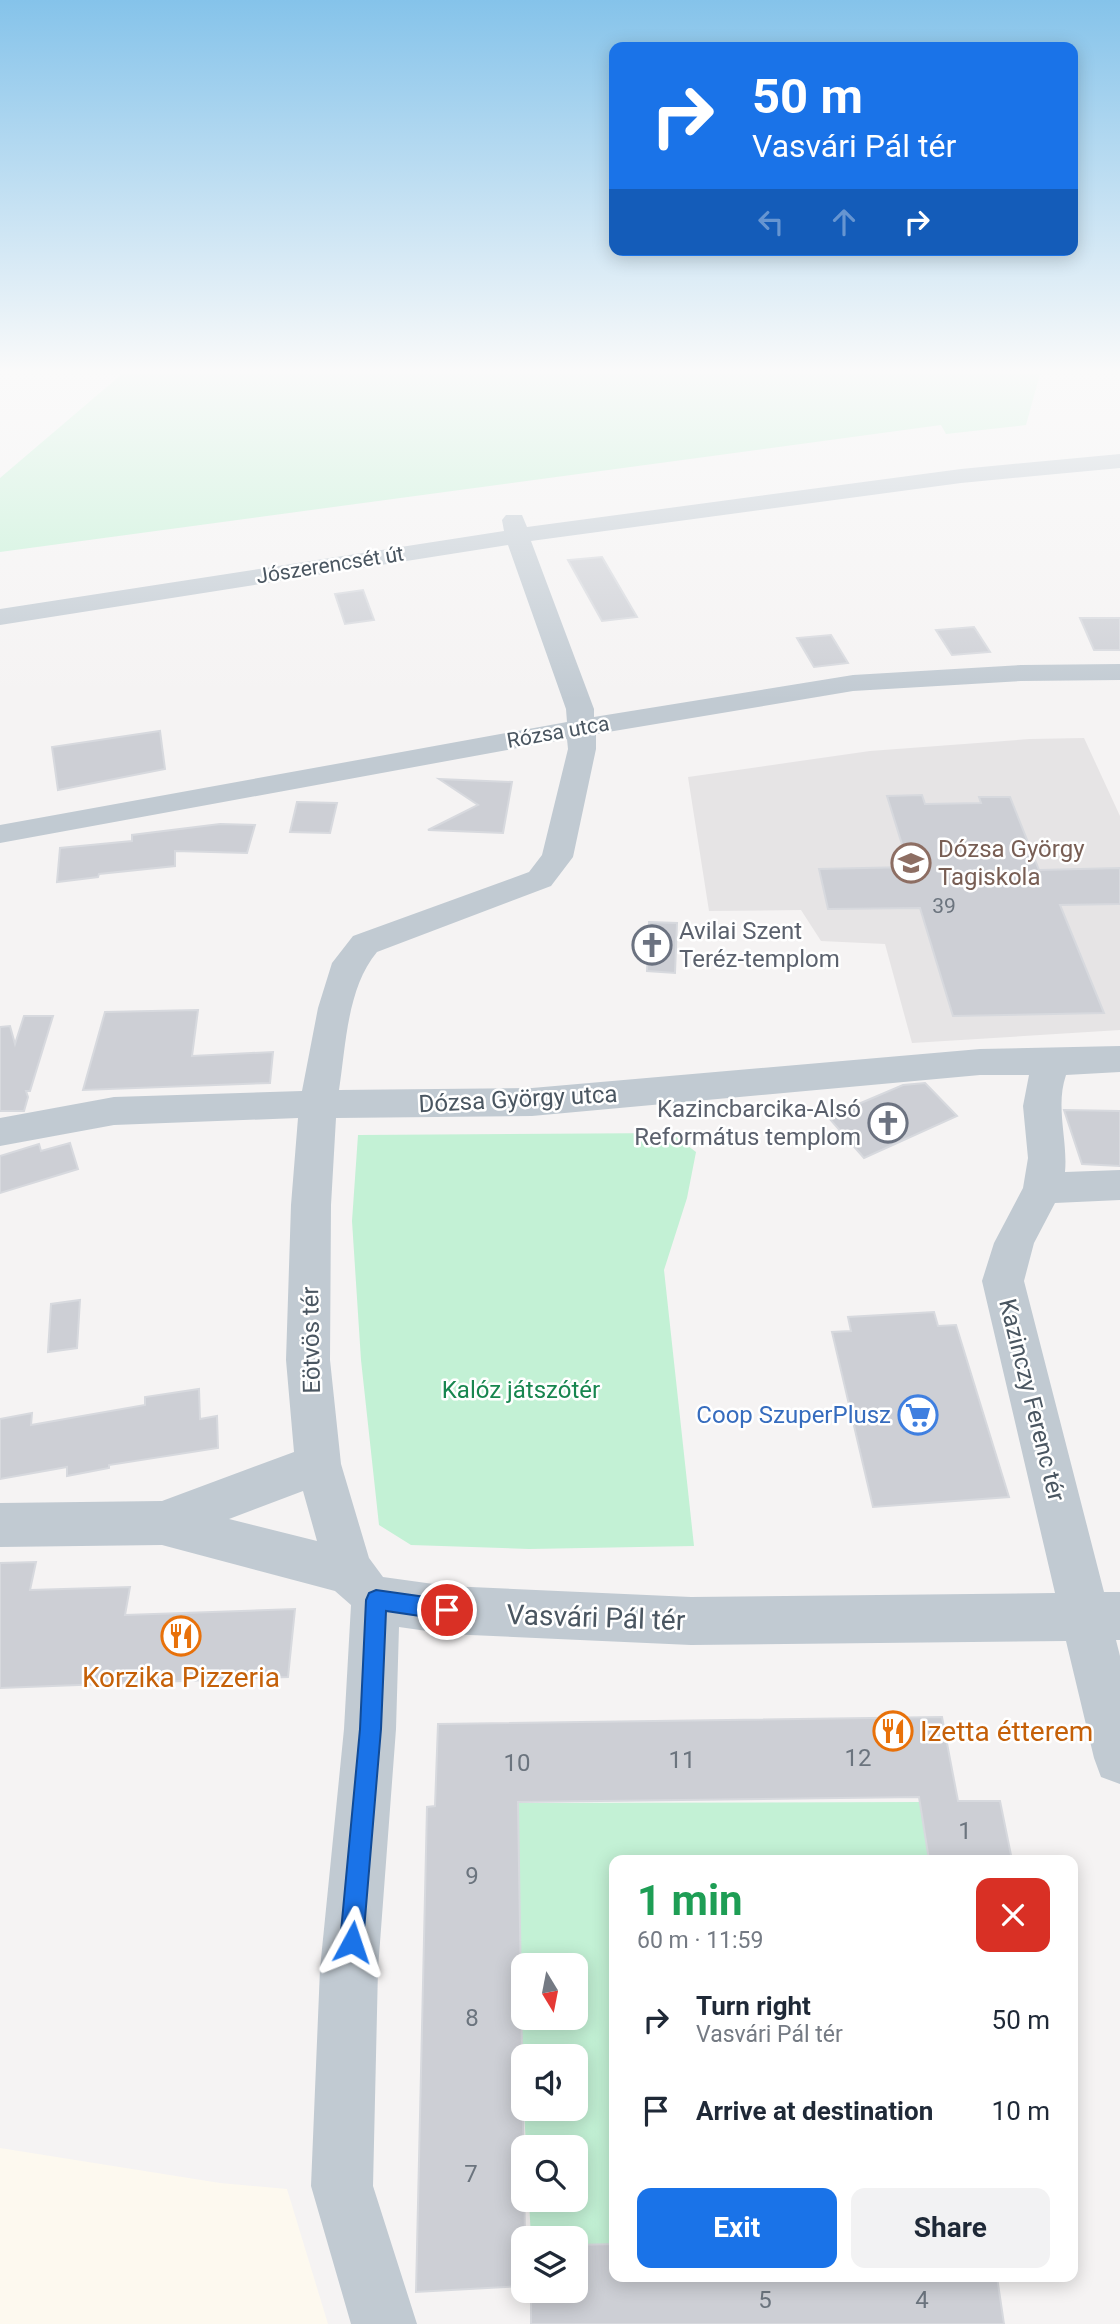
<!DOCTYPE html>
<meta charset="utf-8">
<style>
:root{--surface:#fff;--page:#f2f2f3;--text:#1f2937;--muted:#747a83;--accent:#1a73e8}
body{margin:0;font-family:Roboto,sans-serif;background:var(--page);color:var(--text);height:100vh;display:flex;flex-direction:column;font-size:26px;white-space:nowrap}
*{box-sizing:border-box;margin:0}
p{font-size:23px;color:var(--muted)}
.icon{flex:none;width:38px;height:38px;fill:none;stroke:currentColor;stroke-width:2;stroke-linecap:round;stroke-linejoin:round}
.map{position:relative;flex:1;overflow:hidden}
.sheet{position:absolute;left:609px;top:1855px;width:469px;height:427px;display:flex;flex-direction:column;background:var(--surface);border-radius:14px;box-shadow:0 4px 18px #0003}
.sheet>*{flex:none}
.banner{position:absolute;left:609px;top:42px;width:469px;height:214px;border-radius:14px;box-shadow:0 4px 18px #0003;background:#1a73e8;color:#fff;overflow:hidden}
.needle{width:46px;rotate:170deg}
.controls{position:absolute;left:511px;top:1953px;display:grid;gap:14px}
.controls a{display:grid;place-items:center;width:77px;height:77px;border-radius:14px;background:var(--surface);box-shadow:0 4px 18px #0003;font-size:35px}
.pin{position:absolute;display:grid;place-items:center;width:60px;height:60px;color:#fff;margin:-30px;border:4px solid #fff;border-radius:50%;box-shadow:0 2px 7px #0007}
.me{position:absolute;width:77px;margin:-38px;rotate:5deg;stroke-linejoin:round;filter:drop-shadow(0 0 5px #0008)}
.turn{display:flex;align-items:center;gap:24px;height:147px;padding:0 28px;font-size:32px}
.turn .icon{width:91px;height:91px;stroke-width:2.5}
.turn b{display:block;font-size:49px;line-height:60px}
.lanes{display:flex;align-items:center;height:66px;padding:0 28px;background:#0003;justify-content:center;gap:35px;direction:ltr}
.lanes .off{opacity:.35}
.round{display:grid;place-items:center;flex:none;width:74px;height:74px;border-radius:14px;background:var(--page)}
.overview{display:flex;align-items:center;justify-content:space-between;height:119px;padding:0 28px}
h1{font-size:42px;font-weight:700;line-height:52px;color:#1e9e55}
.cta{display:flex;gap:14px;margin-top:auto;padding:14px 28px}
.cta a{flex:1;height:80px;border-radius:14px;background:var(--accent);color:#fff;font-size:28px;font-weight:700;line-height:80px;text-align:center}
.cta a+a{background:var(--page);color:var(--text)}
ul{padding:0;list-style:none}
li{display:flex;align-items:center;gap:21px;height:91px;padding:0 28px}
li div{flex:1}
li b{display:block;font-size:26px}
li em{font-style:normal}
.map>svg:first-child{display:block}
.commercial{fill:#fdf9ef}
.education{fill:#e6e4e5}
.green{fill:#c3f1d5;fill-rule:evenodd}
.building{fill:#cdcfd5;stroke:#d7d9de;stroke-width:2}
.lines{fill:none;stroke-linecap:round;stroke-linejoin:round}
.minor{fill:#c1cad2;fill-rule:evenodd}
.route{fill:#1a73e8;stroke:#114b97;stroke-width:2}
.labels{text-anchor:middle;stroke-width:5;stroke-linejoin:round;paint-order:stroke}
.far-street-label{font-size:21px;fill:#4a5661;stroke:#fff}
.number-label{font-size:21px;fill:#6b747e}
.education-label{font-size:24px;fill:#785e54;stroke:#fff;text-anchor:start}
.worship-label{font-size:24px;fill:#5b616d;stroke:#fff;text-anchor:start}
.street-label{font-size:24px;fill:#4a5661;stroke:#fff}
.park-label{font-size:24px;fill:#17864f;stroke:#fff}
.shop-label{font-size:24px;fill:#366cbe;stroke:#fff;text-anchor:end}
.near-number-label{font-size:24px;fill:#6b747e}
.near-street-label{font-size:28px;fill:#4a5661;stroke:#fff}
.near-food-label{font-size:28px;fill:#c56008;stroke:#fff}
</style>
<div class="map">
<svg width="1120" height="2324" viewBox="0 0 1120 2324">
<rect width="100%" height="100%" fill="#f5f3f3"/>
<polygon class="commercial" points="0,2148 220,2183 287,2189 328,2324 0,2324"/>
<polygon class="education" points="1084,738 1120,816 1120,1030 912,1043 885,944 821,941 801,910 709,911 688,777 870,751 1030,739"/>
<g class="green">
<polygon points="122,374 1040,374 1026,425 946,434 941,425 0,552 0,478"/>
<polygon points="671,1133 696,1152 687,1198 664,1270 694,1546 529,1549 411,1545 379,1525 361,1360 352,1221 358,1135"/>
<path d="M920,1802l9,58h-315v385h-38v-7h-45l-2,-38h47v-53h-50l-2,-38h52v-53h-53v37l-5,-290zM523,1965h53v53h-53z"/>
</g>
<g class="building">
<polygon points="602,557 637,617 602,621 568,560"/>
<polygon points="363,590 374,620 345,624 335,594"/>
<polygon points="1080,618 1120,618 1120,650 1094,650"/>
<polygon points="974,627 990,652 952,655 936,630"/>
<polygon points="831,635 848,663 814,667 797,638"/>
<polygon points="160,731 165,769 58,790 52,747"/>
<polygon points="439,779 512,782 503,833 428,830 478,805"/>
<polygon points="922,795 925,804 981,803 979,797 1010,797 1039,870 1120,868 1120,904 1060,905 1104,1013 953,1016 920,908 828,909 819,869 909,867 887,796"/>
<polygon points="297,802 337,803 330,833 290,832"/>
<polygon points="220,824 255,825 247,853 175,851 175,866 99,874 98,877 57,882 60,848 132,841 132,835"/>
<polygon points="649,922 677,923 675,973 647,971"/>
<polygon points="198,1010 192,1056 273,1052 270,1083 83,1090 105,1012"/>
<polygon points="24,1016 53,1016 30,1091 26,1091 28,1097 24,1111 0,1111 0,1027 10,1026 15,1044"/>
<polygon points="925,1083 957,1116 864,1158 828,1117 903,1085"/>
<polygon points="1064,1110 1120,1111 1120,1166 1082,1164"/>
<polygon points="70,1143 78,1169 0,1193 0,1156 39,1144 41,1151"/>
<polygon points="80,1300 77,1348 48,1352 51,1304"/>
<polygon points="934,1312 938,1326 956,1325 1009,1497 873,1507 832,1332 851,1331 848,1317"/>
<polygon points="199,1389 200,1419 217,1416 218,1448 109,1465 109,1468 67,1476 67,1467 0,1479 0,1419 32,1413 31,1425 145,1405 145,1397"/>
<polygon points="36,1562 30,1590 130,1587 125,1615 295,1609 288,1677 0,1688 0,1563"/>
<polygon points="942,1717 958,1801 1000,1801 1012,1860 929,1860 919,1797 518,1802 525,2238 523,2286 416,2292 427,1807 435,1806 438,1724"/>
<polygon points="614,2244 614,2277 997,2277 1004,2324 531,2324 531,2291 576,2291 576,2245"/>
</g>
<g class="lines">
<path class="minor" d="M1120,454v14l-159,15 -430,58 63,168v8l259,-42 168,-10 99,-1v16l-99,1 -168,10 -257,43v15l-23,108 -22,29 -174,66c-30,36 -31,93 -38,138l193,-2 448,-39 140,-3v26l-54,3c-11,32 2,65 -1,97l55,-2v30l-65,3 -21,40 -10,38 80,311h16v48h-4l4,16v128l-19,-7 -7,-19 -28,-117 -375,4 -243,-11 -49,-7 -3,102 -18,240 -5,217 44,138h-66l-40,-138 9,-217 24,-240 7,-124 -16,-14 -173,-46 -162,2v-44l162,-2 132,-49 -8,-92 5,-155 7,-87 -184,7 -114,21v-28l114,-21 188,-6 16,-83 14,-45 21,-27 176,-64 13,-17 26,-106 -1,-10 -567,104v-18l567,-103 -1,-13 -58,-164 -508,80v-16l504,-78 -2,-11 4,-5h16l5,12 434,-58zM980,1075h49l-6,31 5,52 -5,30 -29,55 -12,38 73,312 -364,4 -243,-11 -65,-9 -14,-19 -28,-94 -11,-104 1,-155 5,-87 196,-2zM303,1491l14,50 -88,-22z"/>
</g>
<linearGradient id="sky" x2="0" y2="1"><stop stop-color="#85c3ea"/><stop offset="0.53" stop-color="#fafafa"/><stop offset="1" stop-color="#fafafa" stop-opacity="0"/></linearGradient>
<rect width="1120" height="700" fill="url(#sky)"/>
<polygon class="route" points="376,1590 447,1600 455,1603 458,1610 455,1617 447,1620 386,1611 381,1729 363,1942 360,1950 352,1954 343,1950 340,1942 360,1729 366,1600 369,1593"/>
<defs>
<g id="school-ring" transform="scale(2.0125)"><circle r="9.5" fill="#fff" stroke="#8d6e63" stroke-width="1.5"/><path d="M0-5L7-2L0 1L-7-2ZM-4 1L0 2.5L4 1V4Q0 6-4 4Z" fill="#8d6e63"/></g>
<g id="church-ring" transform="scale(2.0125)"><circle r="9.5" fill="#fff" stroke="#6b7280" stroke-width="1.5"/><path d="M-1.2-6h2.4v3.5h3.3v2.4h-3.3V6h-2.4V-.1h-3.3v-2.4h3.3Z" fill="#6b7280"/></g>
<g id="supermarket-ring" transform="scale(2.0125)"><circle r="9.5" fill="#fff" stroke="#3f7fe0" stroke-width="1.5"/><path d="M-6-5.5h2.5l.6 2H6L4.5 2H-2.5L-4.4-4H-6ZM-1.5 3.2a1.3 1.3 0 1 0 .1 0ZM3 3.2a1.3 1.3 0 1 0 .1 0Z" fill="#3f7fe0"/></g>
<g id="restaurant-ring" transform="scale(2.0125)"><circle r="9.5" fill="#fff" stroke="#e8710a" stroke-width="1.5"/><path d="M-5-6h1v4h1v-4h1v4h1v-4h1v5L-1.5 .5V6h-2V.5L-5-1ZM5-6V6H3V1.5H1.5Q1.5-4 5-6Z" fill="#e8710a"/></g>
</defs>
<g fill-rule="evenodd">
<use href="#school-ring" x="911" y="863"/>
<use href="#church-ring" x="652" y="945"/>
<use href="#church-ring" x="888" y="1123"/>
<use href="#supermarket-ring" x="918" y="1415"/>
<use href="#restaurant-ring" x="181" y="1636"/>
<use href="#restaurant-ring" x="893" y="1731"/>
</g>
<g class="labels">
<g class="far-street-label">
<text transform="translate(330 565) rotate(-9)" y="7">Jószerencsét út</text>
<text transform="translate(558 732) rotate(-10)" y="7">Rózsa utca</text>
</g>
<g class="number-label">
<text x="944" y="913">39</text>
</g>
<g class="education-label">
<text x="938" y="857">Dózsa György<tspan x="938" dy="28">Tagiskola</tspan></text>
</g>
<g class="worship-label">
<text x="679" y="939">Avilai Szent<tspan x="679" dy="28">Teréz-templom</tspan></text>
<text x="861" y="1117" text-anchor="end">Kazincbarcika-Alsó<tspan x="861" dy="28">Református templom</tspan></text>
</g>
<g class="street-label">
<text transform="translate(518 1099) rotate(-3)" y="8">Dózsa György utca</text>
<text transform="translate(311 1340) rotate(-91)" y="8">Eötvös tér</text>
<text transform="translate(1032 1400) rotate(76)" y="8">Kazinczy Ferenc tér</text>
</g>
<g class="park-label">
<text x="521" y="1398">Kalóz játszótér</text>
</g>
<g class="shop-label">
<text x="891" y="1423">Coop SzuperPlusz</text>
</g>
<g class="near-number-label">
<text x="858" y="1766">12</text>
<text x="682" y="1768">11</text>
<text x="517" y="1771">10</text>
<text x="965" y="1839">1</text>
<text x="472" y="1884">9</text>
<text x="472" y="2026">8</text>
<text x="471" y="2182">7</text>
<text x="765" y="2308">5</text>
<text x="922" y="2308">4</text>
</g>
<g class="near-street-label">
<text transform="translate(596 1617) rotate(2)" y="10">Vasvári Pál tér</text>
</g>
<g class="near-food-label">
<text x="181" y="1687">Korzika Pizzeria</text>
<text x="920" y="1741" text-anchor="start">Izetta étterem</text>
</g>
</g>
</svg>
<div class="controls">
<a><svg class="needle" viewBox="-14 -14 28 28"><path d="M0-13l5 13h-10z" fill="#e53935"/><path d="M0 13l5-13h-10z" fill="#747a83"/></svg></a>
<a><svg class="icon" aria-label="sound" viewBox="0 0 24 24"><path d="M4 9h4l5-4v14l-5-4H4zM17 9q2 3 0 6"/></svg></a>
<a><svg class="icon" aria-label="search" viewBox="0 0 24 24"><circle cx="10" cy="10" r="6"/><path d="M15 15l6 6"/></svg></a>
<a><svg class="icon" aria-label="layers" viewBox="0 0 24 24"><path d="M12 4l9 5-9 5-9-5zM3 14l9 5 9-5"/></svg></a>
</div>
<div class="pin" style="left:447px;top:1610px;background:#d93025"><svg class="icon" aria-label="arrive" viewBox="0 0 24 24"><path d="M6 21V4h12l-3 4 3 4H6"/></svg></div>
<svg class="me" style="left:352px;top:1942px" viewBox="-20 -20 40 40"><path d="M0-17L14 15 0 8-14 15z" fill="#1a73e8" stroke="#fff" stroke-width="4"/></svg>
<div class="banner">
<div class="turn"><svg class="icon" aria-label="right" viewBox="0 0 24 24"><path d="M7 20v-9h11M14 6l5 5-5 5"/></svg><div><b>50 m</b>Vasvári Pál tér</div></div>
<div class="lanes"><svg class="icon off" aria-label="left" viewBox="0 0 24 24"><path d="M17 20v-9H6M10 6l-5 5 5 5"/></svg><svg class="icon off" aria-label="ahead" viewBox="0 0 24 24"><path d="M12 20V5M6 11l6-6 6 6"/></svg><svg class="icon" aria-label="right" viewBox="0 0 24 24"><path d="M7 20v-9h11M14 6l5 5-5 5"/></svg></div>
</div>
<section class="sheet">
<div class="overview"><div><h1>1 min</h1><p>60 m · 11:59</p></div><a class="round" style="background:#d93025;color:#fff"><svg class="icon" aria-label="close" viewBox="0 0 24 24"><path d="M6 6l12 12M18 6L6 18"/></svg></a></div>
<ul>
<li><svg class="icon" aria-label="right" viewBox="0 0 24 24"><path d="M7 20v-9h11M14 6l5 5-5 5"/></svg><div><b>Turn right</b><p>Vasvári Pál tér</p></div><em>50 m</em></li>
<li><svg class="icon" aria-label="arrive" viewBox="0 0 24 24"><path d="M6 21V4h12l-3 4 3 4H6"/></svg><div><b>Arrive at destination</b></div><em>10 m</em></li>
</ul>
<div class="cta"><a>Exit</a><a>Share</a></div>
</section>
</div>
